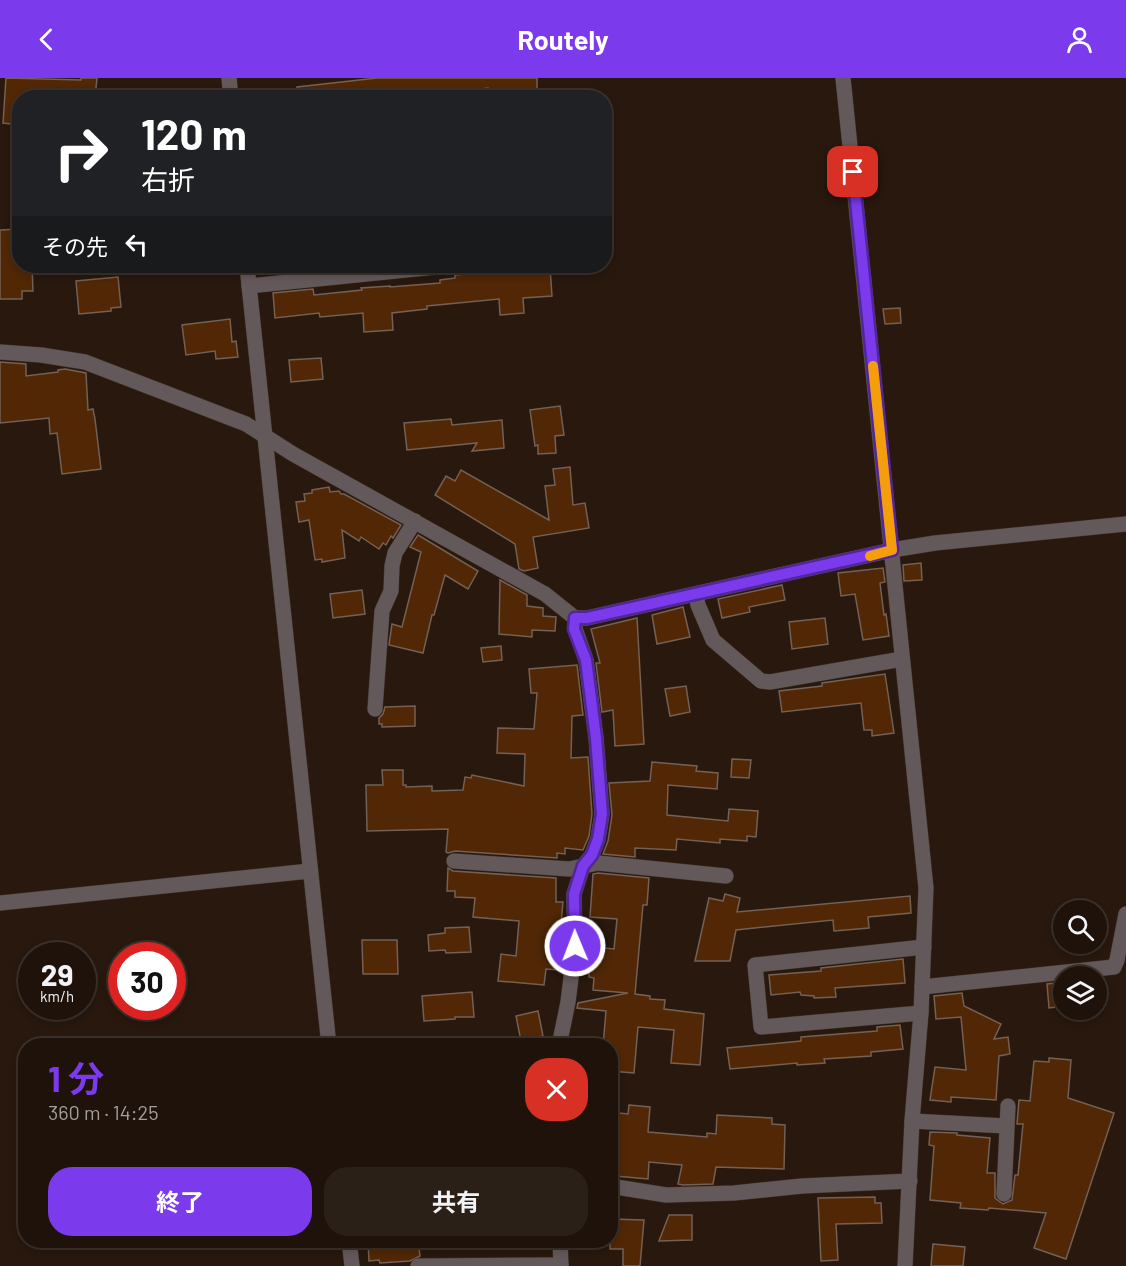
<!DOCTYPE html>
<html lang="ja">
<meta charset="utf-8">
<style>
:root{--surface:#1e120a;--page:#2b2018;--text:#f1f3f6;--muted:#a19e9c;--line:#3c322b;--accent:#7c3aed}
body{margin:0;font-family:Barlow,"Noto Sans JP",sans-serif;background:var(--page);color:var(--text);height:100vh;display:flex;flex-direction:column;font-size:22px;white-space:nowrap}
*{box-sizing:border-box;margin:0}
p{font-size:20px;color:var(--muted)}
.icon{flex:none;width:33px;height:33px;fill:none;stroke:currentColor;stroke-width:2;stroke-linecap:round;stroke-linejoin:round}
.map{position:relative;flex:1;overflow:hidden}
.panel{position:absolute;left:18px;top:960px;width:600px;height:210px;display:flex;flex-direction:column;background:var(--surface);border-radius:24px;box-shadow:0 3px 9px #0003,0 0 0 2px var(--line)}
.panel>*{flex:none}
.hud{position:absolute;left:12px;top:12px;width:600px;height:183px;border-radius:24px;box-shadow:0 3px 9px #0003,0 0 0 2px var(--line);background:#202124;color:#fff;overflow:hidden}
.tools{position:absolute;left:1053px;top:822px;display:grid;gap:12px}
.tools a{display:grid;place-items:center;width:54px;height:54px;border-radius:50%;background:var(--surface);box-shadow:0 3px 9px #0003,0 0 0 2px var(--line);font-size:30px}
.speed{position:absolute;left:18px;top:864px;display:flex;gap:12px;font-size:30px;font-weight:700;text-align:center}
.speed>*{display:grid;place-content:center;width:78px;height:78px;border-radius:50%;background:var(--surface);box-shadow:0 3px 9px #0003,0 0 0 2px var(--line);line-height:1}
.speed small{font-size:15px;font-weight:400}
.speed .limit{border:9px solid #d22;background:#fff;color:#111}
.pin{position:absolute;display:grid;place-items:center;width:51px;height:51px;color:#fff;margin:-26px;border-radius:12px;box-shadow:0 3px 9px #0006}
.me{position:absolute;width:66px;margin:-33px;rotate:359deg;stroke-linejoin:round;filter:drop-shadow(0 0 4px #0008)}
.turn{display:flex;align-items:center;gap:21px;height:126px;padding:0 30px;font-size:27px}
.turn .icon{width:78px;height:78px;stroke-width:2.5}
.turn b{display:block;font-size:42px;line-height:51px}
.then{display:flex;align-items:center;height:57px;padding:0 30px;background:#0003;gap:12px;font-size:22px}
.round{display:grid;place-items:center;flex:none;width:63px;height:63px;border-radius:24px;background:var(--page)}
.headline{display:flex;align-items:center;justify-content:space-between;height:102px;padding:0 30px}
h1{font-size:36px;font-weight:700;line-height:45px;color:var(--accent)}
.cta{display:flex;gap:12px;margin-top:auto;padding:12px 30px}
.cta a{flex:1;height:69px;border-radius:24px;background:var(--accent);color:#fff;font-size:24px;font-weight:700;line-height:69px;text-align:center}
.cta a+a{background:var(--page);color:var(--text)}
header{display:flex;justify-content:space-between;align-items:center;height:78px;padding:0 30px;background:var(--accent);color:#fff;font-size:27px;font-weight:700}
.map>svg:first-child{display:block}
.building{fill:#512705;stroke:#746054;stroke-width:1.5}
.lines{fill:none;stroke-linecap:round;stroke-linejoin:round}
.minor-casing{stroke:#413228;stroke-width:16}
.tertiary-casing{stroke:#413228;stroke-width:16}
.minor{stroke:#64595a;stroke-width:15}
.tertiary{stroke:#64595a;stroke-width:15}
.route-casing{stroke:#51269a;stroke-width:15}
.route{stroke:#7c3aed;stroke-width:10}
.slow{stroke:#f59e0b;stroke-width:10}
</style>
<header><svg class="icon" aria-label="back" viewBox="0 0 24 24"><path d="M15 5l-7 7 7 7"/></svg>Routely<svg class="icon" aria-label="person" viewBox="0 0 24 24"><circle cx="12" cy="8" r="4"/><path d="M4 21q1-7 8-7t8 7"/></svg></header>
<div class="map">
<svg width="1126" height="1188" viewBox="0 0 1126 1188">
<rect width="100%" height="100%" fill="#28180e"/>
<g class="building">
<polygon points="6,0 81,2 81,0 97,0 95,20 20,18 20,47 3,45"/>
<polygon points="377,0 537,0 537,11 500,17 499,15 488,16 488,10 438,16 438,20 297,20 297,9"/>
<polygon points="20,151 20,188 32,188 33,213 22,213 22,221 0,221 0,152"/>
<polygon points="272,188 311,188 312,192 273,196"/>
<polygon points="550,189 552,218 523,220 524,235 500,237 499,221 427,228 427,231 392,235 393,252 364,254 363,235 320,239 319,235 275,240 273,215 313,211 314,217 362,212 361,210 390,208 390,209 440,205 440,202 455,200 455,197 513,191 513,192"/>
<polygon points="118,199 121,229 111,230 111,233 79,236 76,203"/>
<polygon points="900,230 901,245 885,246 883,231"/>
<polygon points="230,241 232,264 236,263 238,279 216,281 215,273 186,277 182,247"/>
<polygon points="321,280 323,301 291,304 289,282"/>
<polygon points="0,284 26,286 26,298 58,294 58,292 65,291 86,295 88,332 93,331 95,341 101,391 62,396 57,355 50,356 49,340 0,345"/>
<polygon points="560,328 564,357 555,358 556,375 538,376 538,367 535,368 530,332"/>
<polygon points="451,341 452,347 502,342 504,370 472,373 477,365 407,372 404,345"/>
<polygon points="570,389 573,427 585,425 589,450 533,459 538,490 524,493 519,491 515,466 435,417 446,398 455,403 461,392 549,442 545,408 555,407 553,391"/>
<polygon points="329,409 330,414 339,413 341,416 344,416 401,447 393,460 391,458 386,467 383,465 379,471 361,459 359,463 342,452 345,480 322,484 322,481 315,482 309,442 299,444 296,424 305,423 304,416 312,415 312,412"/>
<polygon points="418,457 478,493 468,511 445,497 434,537 432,537 423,575 389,567 392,546 402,549 421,474 410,469"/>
<polygon points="921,485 922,502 904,503 903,487"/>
<polygon points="883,490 885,504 880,505 884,537 886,536 889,558 863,562 855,516 841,518 838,495"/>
<polygon points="500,502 527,517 527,528 543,530 543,538 556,539 555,553 532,552 532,559 499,556"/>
<polygon points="782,507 785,522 749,529 750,534 722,540 718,521"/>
<polygon points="362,512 365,536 333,540 330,516"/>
<polygon points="683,529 690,559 657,566 652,537"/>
<polygon points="637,540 644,666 615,668 613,632 602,634 596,585 600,585 591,551"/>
<polygon points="825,540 828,566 792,571 789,544"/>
<polygon points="501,568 502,582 483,584 481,570"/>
<polygon points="577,587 583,637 572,638 571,680 588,679 592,736 589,758 583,772 565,770 565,776 557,775 557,780 455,773 448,775 446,774 448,751 367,753 366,707 383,707 382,692 403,692 403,707 406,707 406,709 432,708 432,713 463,712 465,699 471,700 472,697 524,708 525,676 497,675 498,650 534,651 537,615 531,615 529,591"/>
<polygon points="885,596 894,655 872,658 872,652 864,652 861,625 782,634 779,613 822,608 822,605"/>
<polygon points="686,608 690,634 670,638 665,611"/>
<polygon points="415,628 415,648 382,649 382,646 379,646 379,640 383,636 385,629"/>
<polygon points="732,681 751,682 749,700 731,699"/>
<polygon points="652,684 697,688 696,693 718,695 717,711 668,707 667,737 728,743 729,731 758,733 756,759 747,758 747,763 720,761 720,765 677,761 676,772 635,770 635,779 603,776 608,763 612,737 609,705 650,703"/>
<polygon points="448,790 453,793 556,800 556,824 563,824 559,866 565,866 562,890 560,890 559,892 546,891 544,907 498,903 501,876 516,878 519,843 473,839 475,820 455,819 455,813 447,813"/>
<polygon points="598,795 649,800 647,827 643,827 635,916 650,918 650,921 665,922 664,931 704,936 700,987 671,985 674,952 638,949 634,995 610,993 610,968 603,968 606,933 577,930 578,925 628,915 593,912 594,900 589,899 589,892 582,892 585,868 614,871 617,841 590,839 593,796"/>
<polygon points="725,816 740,820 737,834 910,818 911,835 868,839 869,850 834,853 833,842 736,852 730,883 695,883 709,820 723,823"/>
<polygon points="469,849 471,874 446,875 445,872 429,873 428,857 445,855 445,850"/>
<polygon points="362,862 397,862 398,896 363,896"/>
<polygon points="903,881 905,905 835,910 836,919 814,920 814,918 801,917 800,914 771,917 769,897 821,893 821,890"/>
<polygon points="1064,904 1064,928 1049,930 1047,906"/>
<polygon points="472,914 474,939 455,939 455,941 424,943 422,918"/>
<polygon points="962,915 964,928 1001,946 994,961 1008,959 1010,976 999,978 996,1022 951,1019 951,1024 930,1022 935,989 966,992 961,939 936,941 934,918"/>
<polygon points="538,933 543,958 521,963 516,938"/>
<polygon points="900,947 903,971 871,974 871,978 824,981 825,985 797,987 797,985 730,991 727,970 801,963 801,959 877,953 877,949"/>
<polygon points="1049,980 1071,982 1068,1020 1114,1035 1066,1181 1034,1170 1046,1135 989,1130 988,1132 960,1130 961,1125 930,1122 934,1068 929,1067 930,1054 957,1055 957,1057 990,1060 987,1095 995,1095 995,1120 1003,1126 1012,1122 1015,1097 1018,1097 1023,1046 1017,1046 1019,1022 1030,1023 1034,983 1049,984"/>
<polygon points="629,1027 650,1029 648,1054 707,1059 707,1055 716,1056 717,1037 772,1040 772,1046 785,1047 784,1091 716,1089 713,1106 683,1107 678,1106 682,1087 649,1084 648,1101 615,1098 615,1095 610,1095 610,1034 628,1036"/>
<polygon points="875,1119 875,1125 881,1125 882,1145 836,1146 838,1182 821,1183 818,1120"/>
<polygon points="669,1137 692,1137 692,1162 659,1163"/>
<polygon points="610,1141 644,1142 640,1188 623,1188 623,1171 610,1171"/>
<polygon points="368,1162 418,1162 420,1178 410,1183 380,1185 379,1182 369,1183"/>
<polygon points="933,1166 965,1169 963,1188 931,1188"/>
</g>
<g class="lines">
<g class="minor-casing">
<g id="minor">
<polyline points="843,0 926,810 921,935 912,1043 905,1188"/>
<polyline points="249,208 445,188"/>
<polyline points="0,274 41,277 85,284 246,346 293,376 545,516 575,540 575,551 586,582 596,660 602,736 598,761 592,777 583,788 574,816 575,868 568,924 559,968"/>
<polyline points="696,517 698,527 713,562 761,603 770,604 902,581"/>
<polyline points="575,540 587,540 892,472 935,465 1126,446"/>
<polyline points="375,631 382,533 391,513 392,488 395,475 415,443"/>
<polyline points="454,783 569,791 598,785 726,798"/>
<polyline points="0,825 310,793"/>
<polyline points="922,909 1114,889 1117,882 1126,836"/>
<polyline points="921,935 761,949 755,887 924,869"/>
<polyline points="912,1043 1006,1048"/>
<polyline points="610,1108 666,1117 734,1115 802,1108 910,1103"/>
<polyline points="1004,1116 1008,1028"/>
<polyline points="560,1162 561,1188"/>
<polyline points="418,1188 561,1187"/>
</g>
</g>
<g class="tertiary-casing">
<g id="tertiary">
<polyline points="229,0 231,20"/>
<polyline points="247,188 329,968"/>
<polyline points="349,1162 352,1188"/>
</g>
</g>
<use href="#minor" class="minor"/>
<use href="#tertiary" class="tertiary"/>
</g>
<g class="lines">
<g class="route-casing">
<polyline id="route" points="575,868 574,816 583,788 592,777 598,761 602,736 596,660 586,582 574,551 575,540 587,540 892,472 853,94"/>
</g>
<use href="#route" class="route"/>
<polyline class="slow" points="870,478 892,472 873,288"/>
</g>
</svg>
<div class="tools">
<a><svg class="icon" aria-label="search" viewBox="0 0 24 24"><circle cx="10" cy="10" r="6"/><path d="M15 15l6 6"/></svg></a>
<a><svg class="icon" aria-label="layers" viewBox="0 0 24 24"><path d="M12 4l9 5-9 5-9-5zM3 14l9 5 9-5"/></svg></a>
</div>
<div class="speed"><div>29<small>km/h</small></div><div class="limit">30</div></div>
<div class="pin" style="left:853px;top:94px;background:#d93025"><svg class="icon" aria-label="arrive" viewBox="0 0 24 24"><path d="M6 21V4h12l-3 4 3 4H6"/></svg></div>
<svg class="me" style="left:575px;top:868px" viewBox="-20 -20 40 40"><circle r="17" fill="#7c3aed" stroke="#fff" stroke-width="3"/><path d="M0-11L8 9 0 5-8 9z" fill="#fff"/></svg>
<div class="hud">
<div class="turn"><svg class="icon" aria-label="right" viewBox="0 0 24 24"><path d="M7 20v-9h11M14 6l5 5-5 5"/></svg><div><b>120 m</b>右折</div></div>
<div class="then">その先<svg class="icon" aria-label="left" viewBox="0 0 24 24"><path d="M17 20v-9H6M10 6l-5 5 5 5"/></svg></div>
</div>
<section class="panel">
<div class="headline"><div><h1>1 分</h1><p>360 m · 14:25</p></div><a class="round" style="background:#d93025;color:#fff"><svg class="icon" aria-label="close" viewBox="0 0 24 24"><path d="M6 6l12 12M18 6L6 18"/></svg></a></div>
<div class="cta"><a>終了</a><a>共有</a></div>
</section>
</div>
